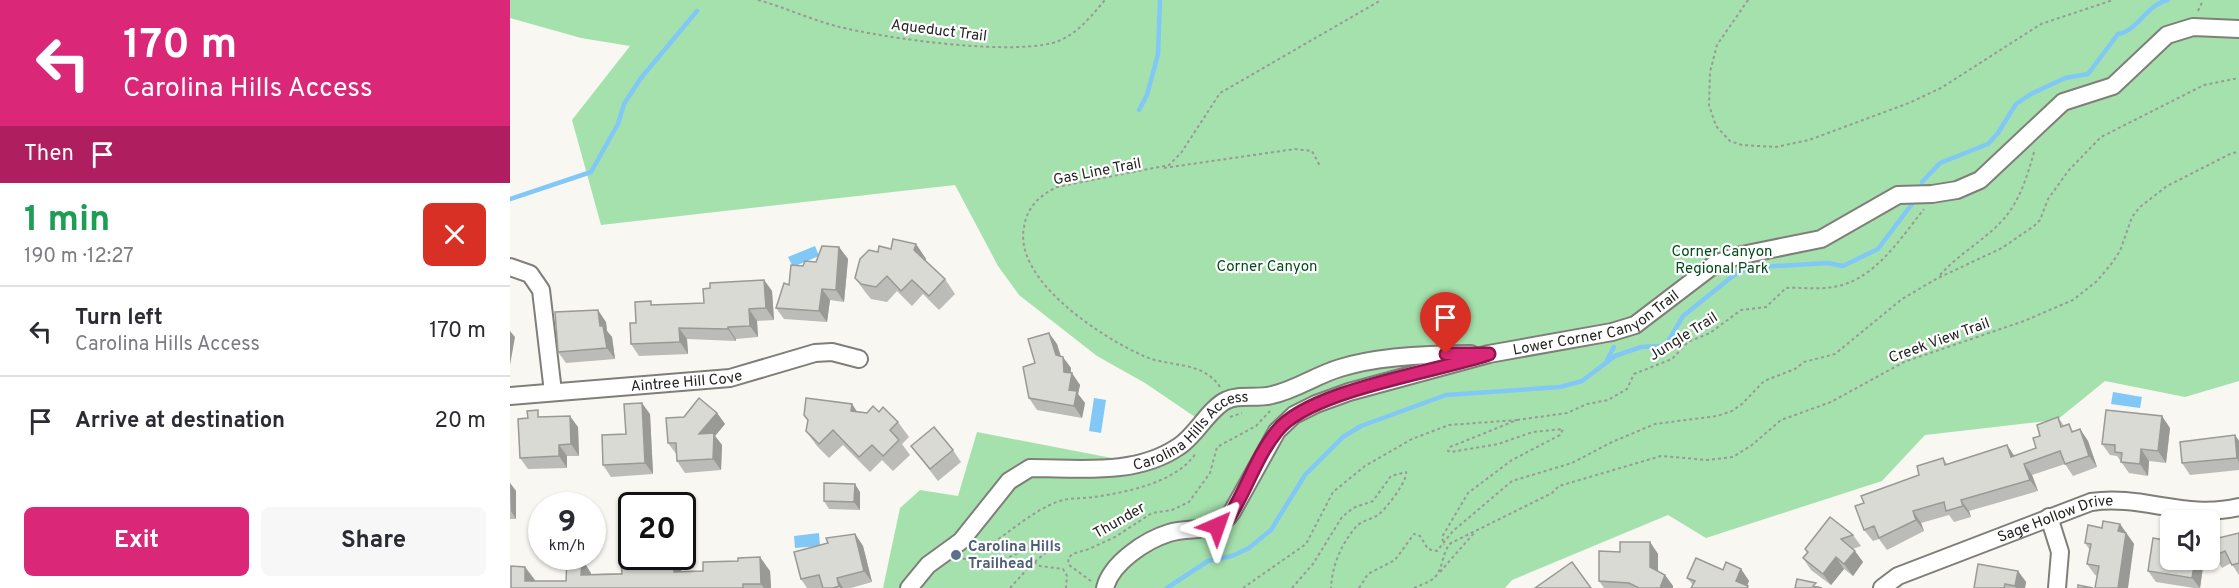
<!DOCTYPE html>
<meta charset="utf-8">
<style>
:root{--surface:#fff;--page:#f7f7f7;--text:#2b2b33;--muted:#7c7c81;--line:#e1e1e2;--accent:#db2777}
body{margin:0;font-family:Overpass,sans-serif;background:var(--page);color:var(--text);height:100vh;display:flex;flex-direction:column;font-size:22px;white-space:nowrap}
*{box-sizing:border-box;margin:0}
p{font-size:20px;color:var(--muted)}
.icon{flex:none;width:33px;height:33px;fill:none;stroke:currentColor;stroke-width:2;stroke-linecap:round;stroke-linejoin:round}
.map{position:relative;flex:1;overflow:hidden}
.drawer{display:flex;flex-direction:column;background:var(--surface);width:510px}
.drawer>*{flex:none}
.top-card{background:#db2777;color:#fff;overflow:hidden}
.tools{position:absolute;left:1650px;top:510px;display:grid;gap:12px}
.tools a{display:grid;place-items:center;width:60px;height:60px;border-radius:9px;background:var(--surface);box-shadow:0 2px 4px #0004;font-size:30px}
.speed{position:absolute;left:18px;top:492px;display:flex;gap:12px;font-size:30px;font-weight:700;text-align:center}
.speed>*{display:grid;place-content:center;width:78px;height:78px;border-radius:50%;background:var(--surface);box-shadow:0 2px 4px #0004;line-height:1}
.speed small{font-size:15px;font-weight:400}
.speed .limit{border:3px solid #111;border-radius:9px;background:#fff;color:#111}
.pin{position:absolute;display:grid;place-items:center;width:51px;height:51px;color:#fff;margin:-62px -26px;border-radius:50% 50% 50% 0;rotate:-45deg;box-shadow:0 0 6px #0007}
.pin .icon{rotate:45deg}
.me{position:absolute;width:66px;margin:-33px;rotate:43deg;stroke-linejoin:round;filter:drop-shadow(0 0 4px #0008)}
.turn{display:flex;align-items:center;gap:21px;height:126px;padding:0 24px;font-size:27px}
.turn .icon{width:78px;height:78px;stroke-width:2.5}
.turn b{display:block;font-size:42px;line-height:51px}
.then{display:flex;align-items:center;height:57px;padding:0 24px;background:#0003;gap:12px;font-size:22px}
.round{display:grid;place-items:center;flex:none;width:63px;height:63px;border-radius:9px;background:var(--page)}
.head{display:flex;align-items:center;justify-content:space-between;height:102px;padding:0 24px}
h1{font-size:36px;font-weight:700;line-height:45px;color:#1e9e55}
.button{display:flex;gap:12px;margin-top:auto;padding:12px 24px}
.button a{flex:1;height:69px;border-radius:9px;background:var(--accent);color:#fff;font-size:24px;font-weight:700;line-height:69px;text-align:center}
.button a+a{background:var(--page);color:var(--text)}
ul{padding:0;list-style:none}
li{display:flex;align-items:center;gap:18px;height:90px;padding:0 24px;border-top:2px solid var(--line)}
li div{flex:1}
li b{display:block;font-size:22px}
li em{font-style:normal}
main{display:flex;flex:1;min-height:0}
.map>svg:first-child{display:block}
.green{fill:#a5e1ad}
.water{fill:#81c8f7}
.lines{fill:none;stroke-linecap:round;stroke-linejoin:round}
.stream{stroke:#81c8f7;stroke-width:4.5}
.minor-casing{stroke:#7f7e79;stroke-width:20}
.path{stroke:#9a9996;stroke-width:2;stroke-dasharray:3 3;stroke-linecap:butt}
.minor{stroke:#fff;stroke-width:16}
.wall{fill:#bbbbb7}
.shaded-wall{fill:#999995}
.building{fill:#dadad5;stroke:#999995;stroke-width:1.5}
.route-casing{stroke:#8e194d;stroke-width:15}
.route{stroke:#db2777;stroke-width:10}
.service-dot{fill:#5c6f8a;stroke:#fff;stroke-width:2}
.labels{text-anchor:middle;stroke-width:4.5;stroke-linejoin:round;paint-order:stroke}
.street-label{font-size:15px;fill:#262524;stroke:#fff}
.park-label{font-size:15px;fill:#034b1b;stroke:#fff}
.service-label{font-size:15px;font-weight:bold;fill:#4e5e75;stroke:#fff;text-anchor:start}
</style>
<main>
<section class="drawer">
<div class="top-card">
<div class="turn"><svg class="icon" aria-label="left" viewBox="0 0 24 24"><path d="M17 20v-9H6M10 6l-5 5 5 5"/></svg><div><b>170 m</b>Carolina Hills Access</div></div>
<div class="then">Then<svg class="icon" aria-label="arrive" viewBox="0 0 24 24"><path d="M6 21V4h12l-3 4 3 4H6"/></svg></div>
</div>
<div class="head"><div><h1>1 min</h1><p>190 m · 12:27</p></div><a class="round" style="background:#d93025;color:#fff"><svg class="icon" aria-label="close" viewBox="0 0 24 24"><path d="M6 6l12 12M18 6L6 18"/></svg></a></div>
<ul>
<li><svg class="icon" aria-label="left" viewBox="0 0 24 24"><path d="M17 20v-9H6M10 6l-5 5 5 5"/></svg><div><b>Turn left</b><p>Carolina Hills Access</p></div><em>170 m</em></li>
<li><svg class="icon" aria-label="arrive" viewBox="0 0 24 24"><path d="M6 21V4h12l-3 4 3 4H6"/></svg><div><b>Arrive at destination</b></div><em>20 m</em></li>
</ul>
<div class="button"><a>Exit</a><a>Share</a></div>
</section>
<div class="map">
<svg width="1729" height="588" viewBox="0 0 1729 588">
<rect width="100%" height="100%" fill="#f8f7f2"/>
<polygon class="green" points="0,0 1729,0 1729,381 1675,397 1595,381 1547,420 1415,435 1372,481 1196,538 1158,515 1002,580 995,588 373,588 390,508 410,490 448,496 467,432 607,459 655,447 688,419 635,383 587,356 509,295 488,266 445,185 91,225 62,120 120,46 71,38 0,18"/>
<g class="water">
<polygon points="305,246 309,256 283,267 278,257"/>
<polygon points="1603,392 1632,397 1630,408 1601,404"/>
<polygon points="584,398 596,400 591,433 579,431"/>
<polygon points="309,533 310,546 285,548 284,536"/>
</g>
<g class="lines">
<g class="stream">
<polyline points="629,110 637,95 648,54 650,0"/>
<path d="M1412,182l18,-19 48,-19 10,-11 18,-29 15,-10 34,-16 23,-4 30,-40c20,-3 29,-30 50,-34"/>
<polyline points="0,199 81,172 108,124 114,104 131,78 187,11"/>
<polyline points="1097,360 1104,347"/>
<polyline points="657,588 698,561 722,556 739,548 761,530 795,475 833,437 851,426 936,395 1050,387 1072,381 1105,356 1131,347 1151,346 1159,340 1173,316 1228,272 1249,267 1318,263 1333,266 1368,249 1402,204"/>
</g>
<g class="minor-casing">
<g id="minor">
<polyline points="0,267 20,274 31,290 43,392"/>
<path id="s1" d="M0,396l220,-18 85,-25 17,-1 27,7"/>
<polyline points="1539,517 1550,552 1547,588"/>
<path id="s2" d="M399,588l19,-23 33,-24 48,-60 21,-13c49,0 105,8 148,-21 18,-11 31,-39 49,-47 12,-6 31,-1 45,-5 24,-5 44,-20 68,-27 38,-12 91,-14 131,-14"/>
<path id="s3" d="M595,588c6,-25 41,-48 64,-55 23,-7 48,2 63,-21l45,-81 17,-16 22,-11 33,-12 140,-38 123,-22 23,-7 80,-61 22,-8 84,-17 77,-44 34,-1 25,-4 23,-10 83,-78 50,-16 54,-51 26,-8 46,2"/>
<path id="s4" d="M1372,588l16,-12 193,-74c51,-8 94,18 148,5"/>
</g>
</g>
<g class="path">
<path d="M248,0c26,7 51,19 78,26 45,12 186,32 225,14 19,-9 31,-25 44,-40"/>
<polyline points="1238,0 1207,45 1200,72 1199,105 1206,126 1220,141 1232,145 1266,147 1299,140 1399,103 1431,88 1531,24 1603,0"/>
<polyline points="1688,11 1693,0"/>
<polyline points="654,168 785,149 802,151 810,166"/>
<path d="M1430,275c18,-20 41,-33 59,-51 21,-21 28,-48 36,-75"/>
<path d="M710,387c-17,-26 -50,-20 -74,-30 -42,-18 -133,-76 -122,-130 3,-20 16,-32 33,-40l112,-22 12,-12 39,-60 161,-93"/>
<polyline points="720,417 732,413"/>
<path d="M1007,420l50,-7 20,-9 21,-4 19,-11 7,-15 38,-15 16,-17 22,-9 31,-23 25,-3 20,-19c15,-1 32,2 47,-1 41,-6 67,-48 91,-78"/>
<polyline points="453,559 465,558"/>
<polyline points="524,562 530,566 553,569 557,576 556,588"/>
<polyline points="930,572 964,533"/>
<polyline points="581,581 559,565 558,559 562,554 579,549 605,537 642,513 662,510 679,502 700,473 707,447 746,426 760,411"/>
<path d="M500,588l21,-23 18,-15 1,-7 -23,6 -46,21 -6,-8 5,-11c26,-15 50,-39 77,-49 13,-5 24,-3 37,-5 33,-5 82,-14 102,-44"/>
<polyline points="733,588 796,544 823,492 855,466 902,439 939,425 1007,420 940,447 938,451 941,452 988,444 1023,432 1053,429 1050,435 1002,460 958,493 932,537 934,545"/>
<path d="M782,588l21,-24 29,-47 11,-9 20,-7 18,-25 15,-4c2,8 -19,36 -27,42 -7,6 -18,6 -24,14 -14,17 -23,38 -24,60"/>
<polyline points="849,588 858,574 885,560 904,534 910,536 918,549 927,551 943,531 1002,481 1062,463 1102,442 1145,424 1207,416 1222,411 1232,404 1254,381 1285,369 1294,362 1325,354 1392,299 1428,278 1492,248 1524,226 1530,220 1538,199 1559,170 1591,137 1694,85 1729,78"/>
<path d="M904,588c6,-3 14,-5 19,-9 11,-9 8,-26 18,-36l101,-50 7,-7 102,-30 46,4 26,-3 19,-12 29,-25 50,-18 73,-40 120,-41 49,-21 24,-19 15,-18 8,-12 12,-34 8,-10 27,-21 65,-33 7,-1"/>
</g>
<use href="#minor" class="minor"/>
</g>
<g class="wall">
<polygon points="406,244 416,259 416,261 435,279 445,294 429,310 413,294 402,306 387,291 377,302 361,299 356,293 345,278 368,252"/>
<polygon points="329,247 338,259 334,302 320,300 317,322 274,319 266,308 279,285 293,266 306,262"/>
<polygon points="254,280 262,291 264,320 247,321 248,337 226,339 226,341 177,339 178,354 129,356 121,344 126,323 143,305 194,303 200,288"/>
<polygon points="96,322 97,331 102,337 105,359 56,363 48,352"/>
<polygon points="547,344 551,356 561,368 561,373 570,385 568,394 575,403 572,418 527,410 519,398 525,363"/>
<polygon points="342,404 346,411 357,413 369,412 388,422 399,437 392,444 400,455 383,471 372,460 360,472 333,445 319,458 307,446 296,431 298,421 294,415"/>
<polygon points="207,413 215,424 205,436 212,445 211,470 175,473 167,461 167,455 158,443"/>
<polygon points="140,414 143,474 101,477 93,465 116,434"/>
<polygon points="33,417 68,427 69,456 57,456 57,468 18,469 10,458"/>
<polygon points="1548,417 1554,426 1564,431 1570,429 1578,441 1587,467 1563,476 1555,464 1522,475 1528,491 1459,511 1461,517 1444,522 1439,515 1411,523 1414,531 1377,550 1369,539 1363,541 1354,530 1354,503 1409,475 1433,458 1437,464 1497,445 1504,456 1526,448 1530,436"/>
<polygon points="1660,428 1656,463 1639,461 1638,476 1619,473 1607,456 1600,455 1592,444"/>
<polygon points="1725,435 1729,441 1729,470 1680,475 1672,463"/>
<polygon points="401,446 443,450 451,462 428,481"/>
<polygon points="0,483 6,491 6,519 0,519"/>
<polygon points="350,492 350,510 319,509 314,501"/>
<polygon points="1610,524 1624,544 1588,576 1585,575 1577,564 1580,550 1575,543 1592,528"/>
<polygon points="1729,533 1729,575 1721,563 1712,568 1704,556"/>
<polygon points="345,534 353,546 362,582 341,588 297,588 291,579 318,543"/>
<polygon points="1343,535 1351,546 1343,549 1353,562 1343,576 1334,569 1321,585 1301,570 1293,558 1297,553 1295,549"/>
<polygon points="1140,542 1148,554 1148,571 1155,575 1163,586 1163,588 1094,588 1089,581 1110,552"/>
<polygon points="1694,560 1690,588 1684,588 1646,582 1638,571"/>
<polygon points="15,567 25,581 56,581 81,573 81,574 171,571 260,571 261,588 1,588"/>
<polygon points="1231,569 1239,581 1237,586 1239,588 1181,588 1183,585 1177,578 1213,570"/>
<polygon points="1508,571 1516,582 1515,588 1464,588"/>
</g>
<g class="shaded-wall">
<polygon points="406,244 416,259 415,265 404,250"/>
<polygon points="329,247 338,259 334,302 326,290"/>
<polygon points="254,280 262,291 264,320 256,308"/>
<polygon points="312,289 320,300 317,322 309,311"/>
<polygon points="239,309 247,321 248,337 240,326"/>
<polygon points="88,310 96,322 97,331 102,337 105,359 97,348 90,326"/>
<polygon points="218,327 226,339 226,341 218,329"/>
<polygon points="169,328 177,339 178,354 170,342"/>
<polygon points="0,331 5,337 0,365"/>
<polygon points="539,333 547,344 553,365 553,357 561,368 561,375 562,373 570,385 568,394 575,403 572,418 564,406 554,372 546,355"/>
<polygon points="132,403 140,414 143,474 135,463"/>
<polygon points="342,404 352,419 341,411"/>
<polygon points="207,413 215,424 205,436 212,445 211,470 203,459 189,434"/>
<polygon points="60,416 68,427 69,456 61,444"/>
<polygon points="1652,416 1660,428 1656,463 1648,451"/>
<polygon points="1570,429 1578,441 1587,467 1579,456"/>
<polygon points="1725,435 1729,441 1729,462 1727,458"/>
<polygon points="49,445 57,456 57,468 49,456"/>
<polygon points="1497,445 1505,457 1501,457"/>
<polygon points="1631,449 1639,461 1638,476 1630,464"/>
<polygon points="1514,464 1522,475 1528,491 1520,480"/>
<polygon points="0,483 6,491 6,519 1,511"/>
<polygon points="345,484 350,492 350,510 344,502"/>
<polygon points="1451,500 1459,511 1461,517 1453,506"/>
<polygon points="1403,511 1411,523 1414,531 1406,520"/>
<polygon points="1610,524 1624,544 1618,588 1608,588 1608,531"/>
<polygon points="345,534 353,546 362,582 354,571"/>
<polygon points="1140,542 1148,554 1148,579 1140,567"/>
<polygon points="1345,551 1353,562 1343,576 1334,564"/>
<polygon points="250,557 260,571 261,588 254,588 251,584"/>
<polygon points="1326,557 1334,569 1321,585 1313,574"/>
<polygon points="72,559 81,573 81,588 71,575"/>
<polygon points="1685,560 1694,560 1690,588 1682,578"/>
<polygon points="164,561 174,574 164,572"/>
<polygon points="15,567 25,580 25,588 15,581"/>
<polygon points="1231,569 1239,581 1236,588 1226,581"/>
<polygon points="1508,571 1516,582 1515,588 1506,588 1505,586"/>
<polygon points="1155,575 1163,586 1163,588 1150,588"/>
<polygon points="327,578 333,588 330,588"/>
</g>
<g class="building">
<polygon points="383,239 406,244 404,250 435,279 419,296 402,280 391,291 377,276 366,287 351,284 345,278 350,259 359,250 368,252 369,246 381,249"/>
<polygon points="312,246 329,247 326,290 312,289 309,311 266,308 274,283 279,285 281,265 293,266 295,261 306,262"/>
<polygon points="254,280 256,308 239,309 240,326 218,327 218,329 169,328 170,342 121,344 120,323 126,323 125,302 141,301 141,305 194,303 193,289 200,288 200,283"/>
<polygon points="88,310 90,326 93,326 97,348 48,352 45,312"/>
<polygon points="539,333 546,355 553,357 554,372 562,373 559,390 567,391 564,406 519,398 513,367 525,363 518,339"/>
<polygon points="189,398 207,413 189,434 204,433 203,459 167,461 166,443 158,443 156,418 174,417"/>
<polygon points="296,398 342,404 341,411 357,413 363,406 369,412 373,407 388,422 380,430 389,440 373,456 362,445 349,457 323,430 309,444 296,431 298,420 294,415"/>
<polygon points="132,403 135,463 93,465 92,435 116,434 114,404"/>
<polygon points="28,410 28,417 60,416 61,444 49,445 49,456 10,458 8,419 18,418 17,411"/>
<polygon points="1596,410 1652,416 1648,451 1631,449 1630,464 1611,462 1612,453 1605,452 1605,445 1592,444"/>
<polygon points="1548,417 1551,427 1559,424 1562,432 1570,429 1579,456 1555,464 1550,451 1514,464 1520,480 1451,500 1453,506 1436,511 1434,502 1403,511 1406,520 1369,538 1364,526 1354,530 1345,506 1354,503 1351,496 1409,475 1407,466 1433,458 1435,465 1497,445 1501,457 1526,448 1523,438 1530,436 1527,425"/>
<polygon points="424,427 443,450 420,469 401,446"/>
<polygon points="1725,435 1727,458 1672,463 1670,442"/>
<polygon points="314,483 345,484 344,502 314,501"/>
<polygon points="1320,517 1343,535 1331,539 1345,551 1334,564 1326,557 1313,574 1293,558 1298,552 1295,549"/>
<polygon points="1593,521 1610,524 1608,531 1616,533 1608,588 1585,588 1589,566 1577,564 1581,544 1575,543 1578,525 1592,528"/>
<polygon points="1729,533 1729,563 1722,565 1715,551 1704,556 1700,540"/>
<polygon points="345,534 354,571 327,578 329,586 323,588 313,588 309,575 291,579 284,552 318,543 316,538"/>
<polygon points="1643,538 1660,541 1660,560 1685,560 1682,578 1638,571"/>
<polygon points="1110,542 1140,542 1140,567 1155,575 1150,588 1129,588 1119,583 1089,581 1089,551 1110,552"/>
<polygon points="250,557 251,584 233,584 233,588 1,588 1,566 15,567 15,581 56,581 57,559 72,559 71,575 112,574 111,561 164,561 164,572 193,571 193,562 228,561 228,558"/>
<polygon points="1186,558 1213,570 1216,562 1231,569 1226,581 1238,586 1237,588 1181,588 1185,581 1177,578"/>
<polygon points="1062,562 1081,588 1025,588"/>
<polygon points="1468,564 1508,571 1505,586 1495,584 1494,588 1464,588"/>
<polygon points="1287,579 1306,583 1303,586 1312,588 1285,588"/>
<polygon points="1568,585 1583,588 1568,588"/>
</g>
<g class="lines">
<g class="route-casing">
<path id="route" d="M707,526l11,-7c18,-28 28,-62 49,-88 32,-41 159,-59 212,-77h-43"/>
</g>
<use href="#route" class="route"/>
</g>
<circle class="service-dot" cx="446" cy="555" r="6"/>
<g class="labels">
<g class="street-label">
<text transform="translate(429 30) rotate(7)" y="5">Aqueduct Trail</text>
<text transform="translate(587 171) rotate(-11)" y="5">Gas Line Trail</text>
<text dy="5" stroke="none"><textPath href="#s3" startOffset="590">Lower Corner Canyon Trail</textPath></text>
<text transform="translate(1173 336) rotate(-32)" y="5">Jungle Trail</text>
<text transform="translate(1429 340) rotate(-20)" y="5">Creek View Trail</text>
<text dy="5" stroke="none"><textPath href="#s1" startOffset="177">Aintree Hill Cove</textPath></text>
<text dy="5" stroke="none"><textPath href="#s2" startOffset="345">Carolina Hills Access</textPath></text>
<text transform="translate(609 520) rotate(-30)" y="5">Thunder</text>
<text dy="5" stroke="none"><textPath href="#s4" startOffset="188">Sage Hollow Drive</textPath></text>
</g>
<g class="park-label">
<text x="1212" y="256">Corner Canyon<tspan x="1212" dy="17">Regional Park</tspan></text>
<text x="757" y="271">Corner Canyon</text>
</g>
<g class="service-label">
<text x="458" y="551">Carolina Hills<tspan x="458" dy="17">Trailhead</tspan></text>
</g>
</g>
</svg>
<div class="tools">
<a><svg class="icon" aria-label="sound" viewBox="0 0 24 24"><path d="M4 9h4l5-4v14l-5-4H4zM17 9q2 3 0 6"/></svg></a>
</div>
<div class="speed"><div>9<small>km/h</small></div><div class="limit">20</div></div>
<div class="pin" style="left:936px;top:354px;background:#d93025"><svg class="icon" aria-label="arrive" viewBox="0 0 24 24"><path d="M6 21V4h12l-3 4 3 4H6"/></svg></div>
<svg class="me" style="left:707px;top:526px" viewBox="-20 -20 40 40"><path d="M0-17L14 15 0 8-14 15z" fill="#db2777" stroke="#fff" stroke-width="4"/></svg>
</div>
</main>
